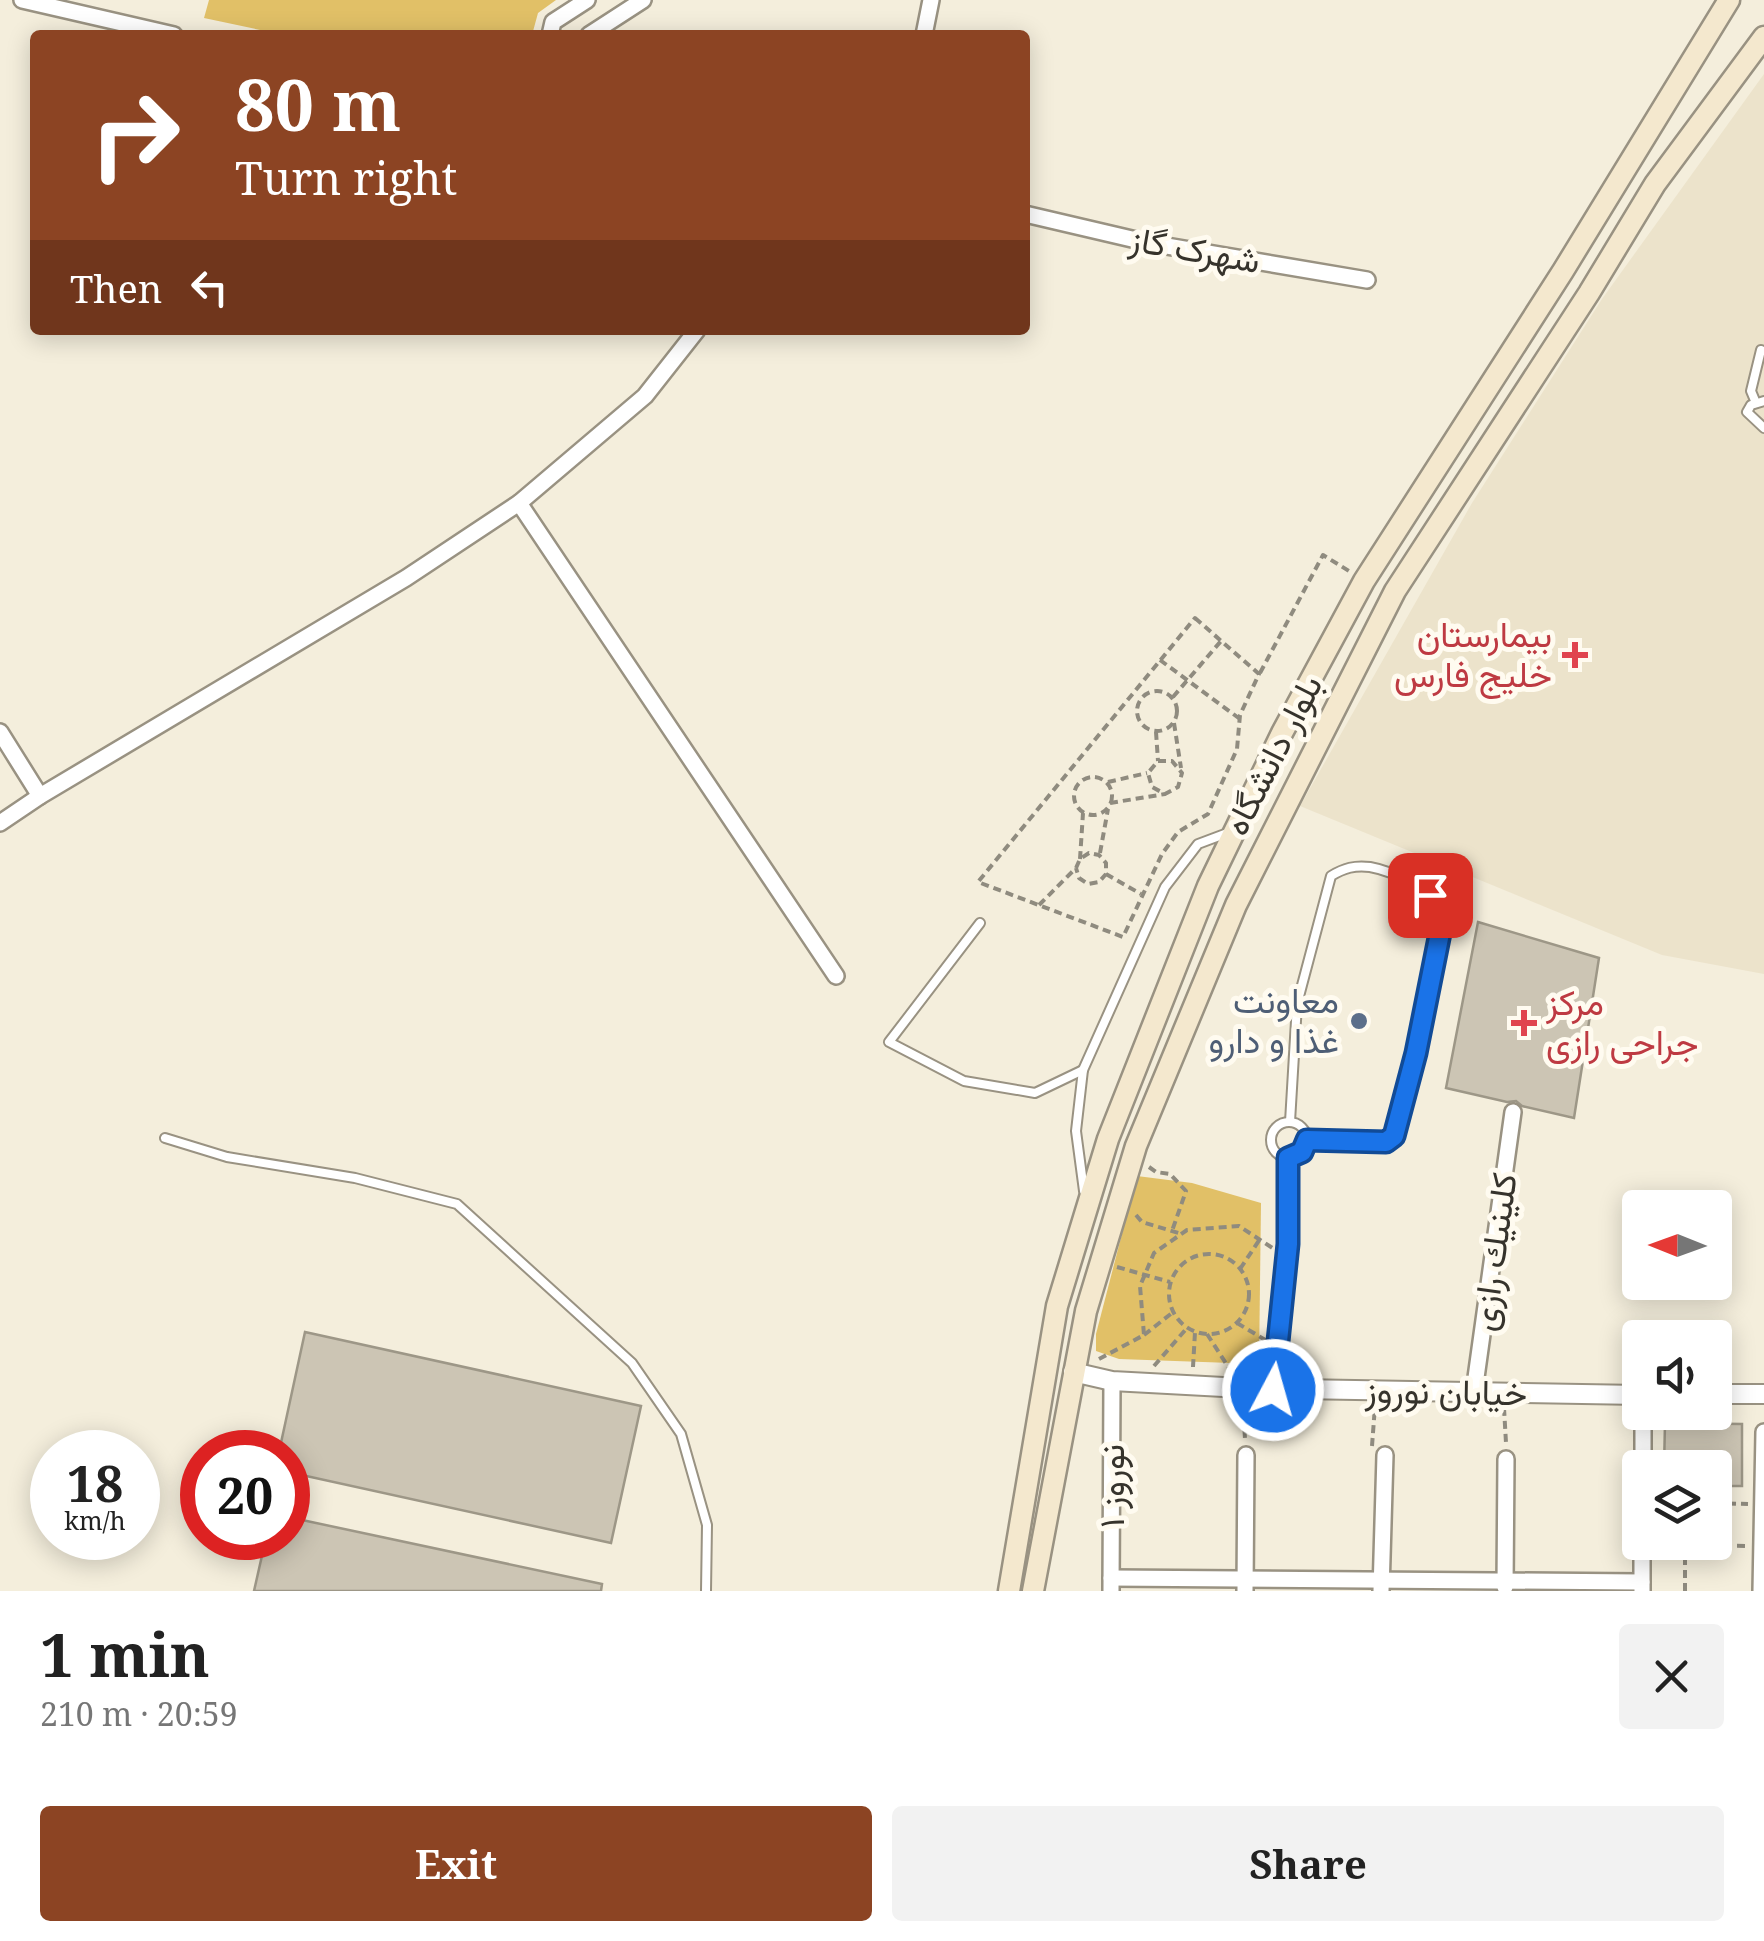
<!DOCTYPE html>
<meta charset="utf-8">
<style>
:root{--surface:#fff;--page:#f2f2f2;--text:#222;--muted:#767676;--accent:#8c4423}
body{margin:0;font-family:"Noto Serif",Vazirmatn,serif;background:var(--page);color:var(--text);height:100vh;display:flex;flex-direction:column;font-size:38px;white-space:nowrap}
*{box-sizing:border-box;margin:0}
p{font-size:32px;color:var(--muted)}
.icon{flex:none;width:55px;height:55px;fill:none;stroke:currentColor;stroke-width:2;stroke-linecap:round;stroke-linejoin:round}
.map{position:relative;height:1591px;overflow:hidden}
.side{display:flex;flex-direction:column;background:var(--surface);flex:1}
.side>*{flex:none}
.hud{position:absolute;left:30px;top:30px;width:1000px;height:305px;border-radius:10px;box-shadow:0 5px 25px #0003;background:#8c4423;color:#fff;overflow:hidden}
.needle{width:65px;rotate:271deg}
.tools{position:absolute;left:1622px;top:1190px;display:grid;gap:20px}
.tools a{display:grid;place-items:center;width:110px;height:110px;border-radius:10px;background:var(--surface);box-shadow:0 5px 25px #0003;font-size:50px}
.speed{position:absolute;left:30px;top:1430px;display:flex;gap:20px;font-size:50px;font-weight:700;text-align:center}
.speed>*{display:grid;place-content:center;width:130px;height:130px;border-radius:50%;background:var(--surface);box-shadow:0 5px 25px #0003;line-height:1}
.speed small{font-size:25px;font-weight:400}
.speed .limit{border:15px solid #d22;background:#fff;color:#111}
.pin{position:absolute;display:grid;place-items:center;width:85px;height:85px;color:#fff;margin:-42px;border-radius:20px;box-shadow:0 5px 15px #0006}
.me{position:absolute;width:110px;margin:-55px;rotate:6deg;stroke-linejoin:round;filter:drop-shadow(0 0 8px #0008)}
.turn{display:flex;align-items:center;gap:35px;height:210px;padding:0 40px;font-size:45px}
.turn .icon{width:130px;height:130px;stroke-width:2.5}
.turn b{display:block;font-size:70px;line-height:85px}
.then{display:flex;align-items:center;height:95px;padding:0 40px;background:#0003;gap:20px;font-size:38px}
.round{display:grid;place-items:center;flex:none;width:105px;height:105px;border-radius:10px;background:var(--page)}
.head{display:flex;align-items:center;justify-content:space-between;height:170px;padding:0 40px}
h1{font-size:60px;font-weight:700;line-height:75px}
.primary-button{display:flex;gap:20px;margin-top:auto;padding:20px 40px}
.primary-button a{flex:1;height:115px;border-radius:10px;background:var(--accent);color:#fff;font-size:40px;font-weight:700;line-height:115px;text-align:center}
.primary-button a+a{background:var(--page);color:var(--text)}
.map>svg:first-child{display:block}
.built{fill:#ece3cb}
.green{fill:#e1c067}
.building{fill:#ccc5b4;stroke:#9d9787;stroke-width:2.5}
.lines{fill:none;stroke-linecap:round;stroke-linejoin:round}
.service-casing{stroke:#999282;stroke-width:12}
.minor-casing{stroke:#999282;stroke-width:20}
.tertiary-casing{stroke:#999282;stroke-width:22}
.secondary-casing{stroke:#999282;stroke-width:25}
.path{stroke:#8f8b7f;stroke-width:4;stroke-dasharray:8 5;stroke-linecap:butt}
.service{stroke:#fff;stroke-width:8}
.minor{stroke:#fff;stroke-width:15}
.tertiary{stroke:#fff;stroke-width:18}
.secondary{stroke:#f4e8ce;stroke-width:20}
.route-casing{stroke:#114b97;stroke-width:25}
.route{stroke:#1a73e8;stroke-width:18}
.health-dot{fill:#e0444e;stroke:#fffbf0;stroke-width:4}
.service-dot{fill:#5c6f8a;stroke:#fffbf0;stroke-width:4}
.labels{text-anchor:middle;stroke-width:10;stroke-linejoin:round;paint-order:stroke}
.street-label{font-size:35px;fill:#36332c;stroke:#fffbf0}
.health-label{font-size:35px;fill:#be3a42;stroke:#fffbf0;text-anchor:end}
.service-label{font-size:35px;fill:#4e5e75;stroke:#fffbf0;text-anchor:end}
</style>
<div class="map">
<svg width="1764" height="1591" viewBox="0 0 1764 1591">
<rect width="100%" height="100%" fill="#f4eedc"/>
<polygon class="built" points="1764,74 1764,974 1662,955 1300,806 1472,503 1602,299"/>
<g class="green">
<polygon points="209,0 556,0 538,13 532,35 284,35 204,18"/>
<polygon points="1137,1176 1192,1183 1261,1203 1259,1364 1119,1359 1096,1351 1096,1334"/>
</g>
<g class="building">
<polygon points="1478,922 1599,958 1574,1118 1522,1106 1516,1101 1507,1102 1446,1088"/>
<polygon points="305,1332 641,1406 611,1543 288,1472 288,1452 279,1452"/>
<polygon points="1665,1423 1742,1424 1742,1486 1715,1486 1715,1468 1664,1468"/>
<polygon points="288,1517 602,1584 601,1591 254,1591 266,1538 288,1538"/>
</g>
<g class="lines">
<g class="service-casing">
<g id="service">
<polyline points="1764,401 1751,405 1747,412 1764,428"/>
<polyline points="1756,403 1751,391 1761,350"/>
<polyline points="980,923 889,1042 964,1081 1035,1093 1083,1070"/>
<circle cx="1289" cy="1140" r="18"/>
<path d="M1290,1122l7,-118 34,-128c13,-8 24,-11 39,-9 23,4 65,24 74,46l-45,213 -4,10 -9,6 -79,-2"/>
<polyline points="165,1138 227,1157 355,1178 457,1204 632,1363 681,1434 707,1525 706,1591"/>
<polyline points="1084,1191 1076,1131 1083,1070 1165,887 1198,844 1230,832"/>
<polyline points="1273,1389 1288,1244 1289,1158"/>
</g>
</g>
<g class="minor-casing">
<g id="minor">
<polyline points="22,0 174,35"/>
<polyline points="550,35 553,22 587,0"/>
<polyline points="589,35 643,0"/>
<polyline points="924,35 931,0"/>
<polyline points="1025,214 1149,243 1367,280"/>
<polyline points="519,503 836,976"/>
<polyline points="0,732 40,796"/>
<polyline points="0,823 40,796 406,578 519,503 645,396 697,330"/>
<polyline points="1474,1392 1513,1112"/>
<polyline points="1643,1468 1643,1412"/>
<polyline points="1111,1578 1642,1582"/>
<polyline points="1505,1587 1506,1459"/>
<polyline points="1111,1591 1112,1381"/>
<polyline points="1245,1591 1246,1455"/>
<polyline points="1381,1591 1385,1455"/>
<polyline points="1642,1591 1642,1542"/>
<polyline points="1761,1591 1764,1432"/>
</g>
</g>
<g class="tertiary-casing">
<g id="tertiary">
<polyline points="1073,1372 1112,1381 1242,1388 1640,1395"/>
<polyline points="1715,1394 1764,1394"/>
</g>
</g>
<g class="secondary-casing">
<g id="secondary">
<polyline points="1009,1591 1057,1306 1108,1139 1208,886 1282,733 1364,581 1563,271 1729,0"/>
<polyline points="1033,1591 1086,1311 1136,1146 1236,905 1395,591 1589,293 1655,184 1764,37"/>
</g>
</g>
<g class="path">
<polygon points="1195,618 1259,674 1240,715 1237,749 1208,814 1178,832 1162,854 1123,937 978,882"/>
<polyline points="1160,660 1240,719"/>
<polyline points="1260,673 1323,555 1349,571"/>
<circle cx="1157" cy="711" r="20"/>
<polyline points="1173,697 1221,641"/>
<polyline points="1174,723 1181,768"/>
<polyline points="1156,732 1158,761"/>
<polygon points="1158,761 1172,761 1182,773 1178,787 1165,794 1152,787 1148,773"/>
<circle cx="1093" cy="796" r="19"/>
<polyline points="1108,782 1147,773"/>
<polyline points="1110,803 1165,794"/>
<polyline points="1100,853 1108,809"/>
<polyline points="1080,859 1083,813"/>
<polyline points="1106,874 1141,894"/>
<polyline points="1039,905 1076,868 1080,859 1089,853 1099,855 1106,863 1106,874 1099,882 1088,884 1079,878 1076,868"/>
<polyline points="1149,1167 1156,1172 1170,1174 1186,1191 1172,1231"/>
<polyline points="1136,1215 1142,1222 1182,1234"/>
<circle cx="1209" cy="1294" r="40"/>
<polyline points="1117,1267 1170,1282"/>
<polyline points="1240,1269 1260,1239"/>
<polyline points="1237,1323 1267,1341"/>
<polyline points="1207,1334 1229,1368"/>
<polyline points="1144,1335 1172,1313"/>
<polyline points="1099,1359 1144,1335 1140,1286 1154,1253 1187,1230 1239,1226 1274,1249"/>
<polyline points="1154,1366 1187,1328"/>
<polyline points="1193,1367 1195,1332"/>
<polyline points="1243,1404 1245,1439"/>
<polyline points="1504,1408 1506,1443"/>
<polyline points="1372,1446 1375,1406"/>
<polyline points="1715,1503 1748,1504"/>
<polyline points="1685,1545 1747,1546"/>
<polyline points="1685,1591 1685,1542"/>
</g>
<use href="#service" class="service"/>
<use href="#minor" class="minor"/>
<use href="#tertiary" class="tertiary"/>
<use href="#secondary" class="secondary"/>
</g>
<g class="lines">
<g class="route-casing">
<polyline id="route" points="1273,1390 1288,1244 1288,1158 1302,1152 1307,1140 1386,1142 1394,1136 1416,1053 1444,913 1430,895"/>
</g>
<use href="#route" class="route"/>
</g>
<g class="health-dot">
<path d="M1570 640h10v10h10v10h-10v10h-10v-10h-10v-10h10z"/>
<path d="M1519 1008h10v10h10v10h-10v10h-10v-10h-10v-10h10z"/>
</g>
<circle class="service-dot" cx="1359" cy="1021" r="10"/>
<g class="labels">
<g class="street-label">
<text transform="translate(1195 250) rotate(10)" y="12">شهرک گاز</text>
<text transform="translate(1273 755) rotate(-63)" y="12">بلوار دانشگاه</text>
<text transform="translate(1494 1252) rotate(-82)" y="12">كلينيك رازی</text>
<text transform="translate(1446 1392) rotate(1)" y="12">خیابان نوروز</text>
<text transform="translate(1112 1486) rotate(-90)" y="12">نوروز ۱</text>
</g>
<g class="health-label">
<text x="1552" y="647">بیمارستان<tspan x="1552" dy="40">خلیج فارس</tspan></text>
<text x="1546" y="1015" text-anchor="start">مرکز<tspan x="1546" dy="40">جراحی رازی</tspan></text>
</g>
<g class="service-label">
<text x="1339" y="1013">معاونت<tspan x="1339" dy="40">غذا و دارو</tspan></text>
</g>
</g>
</svg>
<div class="tools">
<a><svg class="needle" viewBox="-14 -14 28 28"><path d="M0-13l5 13h-10z" fill="#e53935"/><path d="M0 13l5-13h-10z" fill="#767676"/></svg></a>
<a><svg class="icon" aria-label="sound" viewBox="0 0 24 24"><path d="M4 9h4l5-4v14l-5-4H4zM17 9q2 3 0 6"/></svg></a>
<a><svg class="icon" aria-label="layers" viewBox="0 0 24 24"><path d="M12 4l9 5-9 5-9-5zM3 14l9 5 9-5"/></svg></a>
</div>
<div class="speed"><div>18<small>km/h</small></div><div class="limit">20</div></div>
<div class="pin" style="left:1430px;top:895px;background:#d93025"><svg class="icon" aria-label="arrive" viewBox="0 0 24 24"><path d="M6 21V4h12l-3 4 3 4H6"/></svg></div>
<svg class="me" style="left:1273px;top:1390px" viewBox="-20 -20 40 40"><circle r="17" fill="#1a73e8" stroke="#fff" stroke-width="3"/><path d="M0-11L8 9 0 5-8 9z" fill="#fff"/></svg>
<div class="hud">
<div class="turn"><svg class="icon" aria-label="right" viewBox="0 0 24 24"><path d="M7 20v-9h11M14 6l5 5-5 5"/></svg><div><b>80 m</b>Turn right</div></div>
<div class="then">Then<svg class="icon" aria-label="left" viewBox="0 0 24 24"><path d="M17 20v-9H6M10 6l-5 5 5 5"/></svg></div>
</div>
</div>
<section class="side">
<div class="head"><div><h1>1 min</h1><p>210 m · 20:59</p></div><a class="round"><svg class="icon" aria-label="close" viewBox="0 0 24 24"><path d="M6 6l12 12M18 6L6 18"/></svg></a></div>
<div class="primary-button"><a>Exit</a><a>Share</a></div>
</section>
